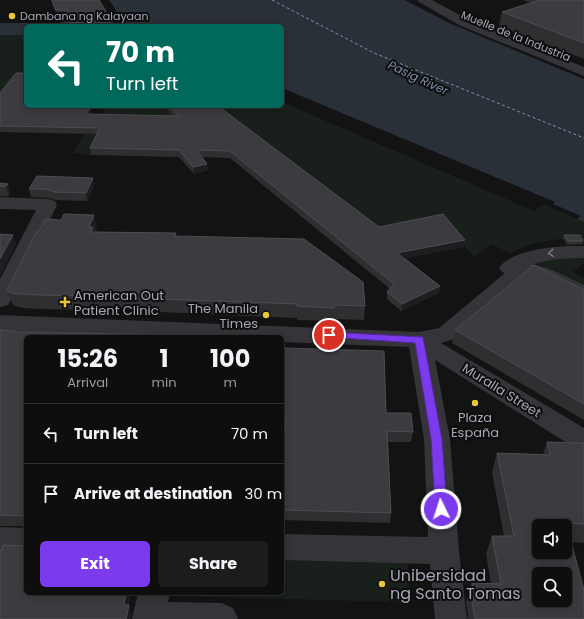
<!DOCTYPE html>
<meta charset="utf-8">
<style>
:root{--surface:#0e0e0f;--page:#1c1c1d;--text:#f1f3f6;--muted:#9b9c9e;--line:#2e2e2f;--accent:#7c3aed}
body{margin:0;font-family:Poppins,sans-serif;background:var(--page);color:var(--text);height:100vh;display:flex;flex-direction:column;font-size:15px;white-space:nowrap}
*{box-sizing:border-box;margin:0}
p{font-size:13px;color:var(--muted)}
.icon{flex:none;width:22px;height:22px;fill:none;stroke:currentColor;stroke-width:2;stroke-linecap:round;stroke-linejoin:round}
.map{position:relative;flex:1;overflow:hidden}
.side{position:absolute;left:24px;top:335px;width:260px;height:260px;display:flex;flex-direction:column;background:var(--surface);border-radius:6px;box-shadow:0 2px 10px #0003,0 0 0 1px var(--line)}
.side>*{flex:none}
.top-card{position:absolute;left:24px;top:24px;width:260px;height:84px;border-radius:6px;box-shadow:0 2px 10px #0003,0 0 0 1px var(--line);background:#00695c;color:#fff;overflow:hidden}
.buttons{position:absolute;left:532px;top:519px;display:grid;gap:8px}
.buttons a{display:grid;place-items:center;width:40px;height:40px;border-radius:6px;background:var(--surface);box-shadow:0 2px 10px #0003,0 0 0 1px var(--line);font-size:20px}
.pin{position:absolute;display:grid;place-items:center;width:34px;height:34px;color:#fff;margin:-17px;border:2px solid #fff;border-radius:50%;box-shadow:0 1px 4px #0007}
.me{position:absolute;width:44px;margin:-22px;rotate:356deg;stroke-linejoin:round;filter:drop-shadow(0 0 3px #0008)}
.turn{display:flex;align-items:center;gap:14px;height:84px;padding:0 16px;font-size:18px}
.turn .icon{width:52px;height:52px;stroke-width:2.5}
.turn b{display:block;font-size:28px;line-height:34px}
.eta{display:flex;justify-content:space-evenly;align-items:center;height:68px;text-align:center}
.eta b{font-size:24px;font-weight:700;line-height:28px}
.button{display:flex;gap:8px;margin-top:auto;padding:8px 16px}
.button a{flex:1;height:46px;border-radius:6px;background:var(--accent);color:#fff;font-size:16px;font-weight:700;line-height:46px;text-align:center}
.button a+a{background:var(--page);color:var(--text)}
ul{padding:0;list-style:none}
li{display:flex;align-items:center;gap:12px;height:60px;padding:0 16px;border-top:1px solid var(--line)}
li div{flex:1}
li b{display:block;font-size:15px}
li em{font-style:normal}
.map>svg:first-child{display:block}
.green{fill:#191f1b}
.water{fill:#2a3037}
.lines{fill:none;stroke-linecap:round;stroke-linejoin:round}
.ferry{stroke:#7e90ae;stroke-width:1;stroke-dasharray:3 2.5;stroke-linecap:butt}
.minor{fill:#343439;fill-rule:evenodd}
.wall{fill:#2f2f32}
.shaded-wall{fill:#1e1e20}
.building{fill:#3c3c40;stroke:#4c4d52;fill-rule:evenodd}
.oneway{stroke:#72747d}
.route{fill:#7c3aed;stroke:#51269a}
.poi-dot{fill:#e7c638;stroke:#0e0e0f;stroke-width:1.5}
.labels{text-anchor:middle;stroke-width:4;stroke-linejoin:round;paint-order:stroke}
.far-poi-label{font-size:11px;fill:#a5a8b4;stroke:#0e0e0f;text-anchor:start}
.far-street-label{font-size:11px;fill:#a5a8b4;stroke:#0e0e0f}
.far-water-label{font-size:12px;font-style:italic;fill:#7e90ae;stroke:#0e0e0f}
.poi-label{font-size:13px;fill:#a5a8b4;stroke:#0e0e0f;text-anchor:start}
.street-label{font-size:13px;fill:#a5a8b4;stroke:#0e0e0f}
.near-poi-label{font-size:16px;fill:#a5a8b4;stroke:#0e0e0f;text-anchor:start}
</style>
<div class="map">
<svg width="584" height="619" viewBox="0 0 584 619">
<rect width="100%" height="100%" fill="#131314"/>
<g class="green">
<polygon points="0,35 26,35 26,85 0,94"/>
<path d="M282,102l252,109 10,-7 40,18v21h-1l1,5 -5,-9c-24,-1 -47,3 -69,14l-19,-9 -17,13 -32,-36 -63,13 -170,-128h73z"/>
<polygon points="104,106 164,106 174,116 107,121 91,155 72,153 83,137 104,113"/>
<polygon points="573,254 584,259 584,263 573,272 584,278 584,287 534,263"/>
<polygon points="282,559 408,562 409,595 404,602 202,597 198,593 282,593"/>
</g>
<g class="water">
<polygon points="109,0 405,0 449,23 584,79 584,222 577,219 581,216 553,204 555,202 282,88 282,26 132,26 122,19"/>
<polygon points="0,23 27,23 52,26 26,26 26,35 0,35"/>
</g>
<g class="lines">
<polyline class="ferry" points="272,0 374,53 584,138"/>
<g class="minor">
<polygon points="417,0 432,0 469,20 584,67 584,76 461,26 419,2"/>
<polygon points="0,197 48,199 55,201 57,205 11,300 8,305 0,307 0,279 36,210 0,209"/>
<path d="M574,246h10v12l-29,1 -22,5 19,6 32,15v15c-19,-5 -36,-22 -57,-24l-73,63 -13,4 143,85v23l-9,-3 -140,-88 15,79 9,112 8,68h-32l-5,-55 -148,-4v-26l146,3 -4,-98 -15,-92 -127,-5v-5h-126l-156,-6v-16l419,17 20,-4 66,-55 -3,-1 -3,-4c12,-18 55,-22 75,-22z"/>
<polygon points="0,527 26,528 26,554 0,553"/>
<polygon points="138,593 170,593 168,602 222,603 233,608 238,619 132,619"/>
</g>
</g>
<g class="wall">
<polygon points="51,0 99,0 115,26 62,26 61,21 64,16 57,16"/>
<polygon points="523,0 584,0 584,59 499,26 502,12 531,3"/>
<polygon points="0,93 26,106 71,106 70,108 90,108 91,114 173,116 164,106 218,106 379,227 465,240 464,247 405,258 440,286 439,293 401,311 387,299 387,292 390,289 230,158 202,157 207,164 208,170 194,174 179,157 91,155 90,148 96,134 0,132"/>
<polygon points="0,183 8,184 10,194 9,196 0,196"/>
<polygon points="94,186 87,201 56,200 48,198 31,197 29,189"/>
<polygon points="97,228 95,232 176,233 176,236 365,306 364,320 334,319 334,321 297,320 297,318 136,311 135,309 95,308 94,310 42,309 23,308 15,306 12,303 7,290 38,232"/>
<polygon points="564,235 583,241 582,244 567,245 563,238"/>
<polygon points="584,290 584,420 452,343 455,330"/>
<polygon points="0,330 15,332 26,337 26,526 0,526"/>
<polygon points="282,348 386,413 413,432 411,442 388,442 391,513 390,523 282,520 282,471 285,428 282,428"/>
<polygon points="547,442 584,443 584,543 571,542 584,619 467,619 468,616 466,601 472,583 491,584 486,554 492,536 504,536 492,472 497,453 543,454"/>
</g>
<g class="shaded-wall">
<polygon points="66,106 71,106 66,114 65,108"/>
<polygon points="90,108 91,115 86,114"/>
<polygon points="207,164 208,170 194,174 193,167"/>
<polygon points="93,178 94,186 87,201 86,193"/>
<polygon points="8,184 10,194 9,196 6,186"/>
<polygon points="94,215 97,228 94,234 96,240 89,227"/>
<polygon points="13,235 16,245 0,276 0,259"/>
<polygon points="465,240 464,247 396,260 397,253"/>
<polygon points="440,286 439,293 401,311 402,304"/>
<polygon points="92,294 95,308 94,310 91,296"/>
<polygon points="126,593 131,593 129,605 131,615 131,619 126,619 124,605"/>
</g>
<g class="building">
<polygon points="52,0 99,0 115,26 105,26 61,21 68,10 56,10"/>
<polygon points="540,0 584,0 584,43 502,12"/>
<polygon points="16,73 26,73 26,106 66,106 65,108 90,108 86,114 179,116 169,106 218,106 379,227 443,214 465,240 397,253 440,286 402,304 387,292 394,284 230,151 197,150 207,164 193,167 179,150 90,148 100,128 0,126 0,93"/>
<polygon points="37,176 93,178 86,193 54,192 46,189 29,189"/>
<polygon points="0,183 8,184 6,186 0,186"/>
<polygon points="64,214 94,215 89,227 93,227 91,232 176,233 175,236 304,239 363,282 365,306 335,305 334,308 297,306 297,304 133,298 134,295 92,294 91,296 38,295 19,294 11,293 7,290 36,232 38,232 46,219 61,220"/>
<polygon points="0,234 13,235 0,259"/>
<polygon points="564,235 580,235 583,241 568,241"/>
<polygon points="534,265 584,290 584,404 455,330"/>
<polygon points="0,330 15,331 14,332 186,335 185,337 26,337 26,516 0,515"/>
<polygon points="282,348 384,351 386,413 411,413 413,432 387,431 391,513 282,510 282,471 286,417 282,417"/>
<path d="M547,442l37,1v81l-18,-1 18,67v29h-109l-3,-16 2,-2 -2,-18 29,1 -9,-48h22l-17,-83 53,2zM539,526h26v26h-26zM539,574h26v26h-26z"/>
<polygon points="3,545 26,546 26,593 126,593 124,605 129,605 126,619 0,619 0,550 2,550"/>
</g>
<defs><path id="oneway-chevron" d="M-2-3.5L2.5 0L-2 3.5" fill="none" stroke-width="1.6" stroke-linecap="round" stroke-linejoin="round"/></defs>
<use class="oneway" href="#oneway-chevron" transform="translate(551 253) rotate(175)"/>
<polygon class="route" points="329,332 423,337 442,439 447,509 446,513 441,514 437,513 435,509 431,439 415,343 326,337 325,335"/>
<g class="poi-dot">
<circle cx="12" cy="16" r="4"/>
<path d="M63 296h4v4h4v4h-4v4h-4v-4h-4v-4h4z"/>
<circle cx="266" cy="315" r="4"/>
<circle cx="475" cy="403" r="4"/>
<circle cx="382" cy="584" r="4"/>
</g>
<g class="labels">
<g class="far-poi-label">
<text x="20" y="20">Dambana ng Kalayaan</text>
</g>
<g class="far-street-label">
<text transform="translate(516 36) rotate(22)" y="4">Muelle de la Industria</text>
</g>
<g class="far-water-label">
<text transform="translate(418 78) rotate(25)" y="4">Pasig River</text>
</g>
<g class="poi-label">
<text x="74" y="300">American Out<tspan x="74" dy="15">Patient Clinic</tspan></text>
<text x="258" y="313" text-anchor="end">The Manila<tspan x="258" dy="15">Times</tspan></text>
<text x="475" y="422" text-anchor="middle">Plaza<tspan x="475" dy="15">España</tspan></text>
</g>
<g class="street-label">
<text transform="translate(502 390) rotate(32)" y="5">Muralla Street</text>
</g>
<g class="near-poi-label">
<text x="390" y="581">Unibersidad<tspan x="390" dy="18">ng Santo Tomas</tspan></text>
</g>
</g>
</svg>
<div class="buttons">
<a><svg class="icon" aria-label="sound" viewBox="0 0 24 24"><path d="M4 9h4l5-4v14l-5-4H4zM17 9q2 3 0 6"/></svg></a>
<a><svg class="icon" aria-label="search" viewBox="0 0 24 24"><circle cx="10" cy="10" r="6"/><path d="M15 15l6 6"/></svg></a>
</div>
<div class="pin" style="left:329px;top:335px;background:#d93025"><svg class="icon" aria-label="arrive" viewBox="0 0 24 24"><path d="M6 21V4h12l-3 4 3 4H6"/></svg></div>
<svg class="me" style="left:441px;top:509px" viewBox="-20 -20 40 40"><circle r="17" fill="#7c3aed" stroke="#fff" stroke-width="3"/><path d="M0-11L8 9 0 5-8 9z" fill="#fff"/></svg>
<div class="top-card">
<div class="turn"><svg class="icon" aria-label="left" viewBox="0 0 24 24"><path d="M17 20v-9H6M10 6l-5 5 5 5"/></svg><div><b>70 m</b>Turn left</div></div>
</div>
<section class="side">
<div class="eta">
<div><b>15:26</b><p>Arrival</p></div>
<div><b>1</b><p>min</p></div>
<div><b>100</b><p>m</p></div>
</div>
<ul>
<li><svg class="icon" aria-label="left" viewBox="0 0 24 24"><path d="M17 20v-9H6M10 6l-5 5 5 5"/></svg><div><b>Turn left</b></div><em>70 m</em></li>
<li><svg class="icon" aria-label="arrive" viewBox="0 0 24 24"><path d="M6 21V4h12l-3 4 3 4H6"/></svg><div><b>Arrive at destination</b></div><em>30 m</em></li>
</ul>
<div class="button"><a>Exit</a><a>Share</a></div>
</section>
</div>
